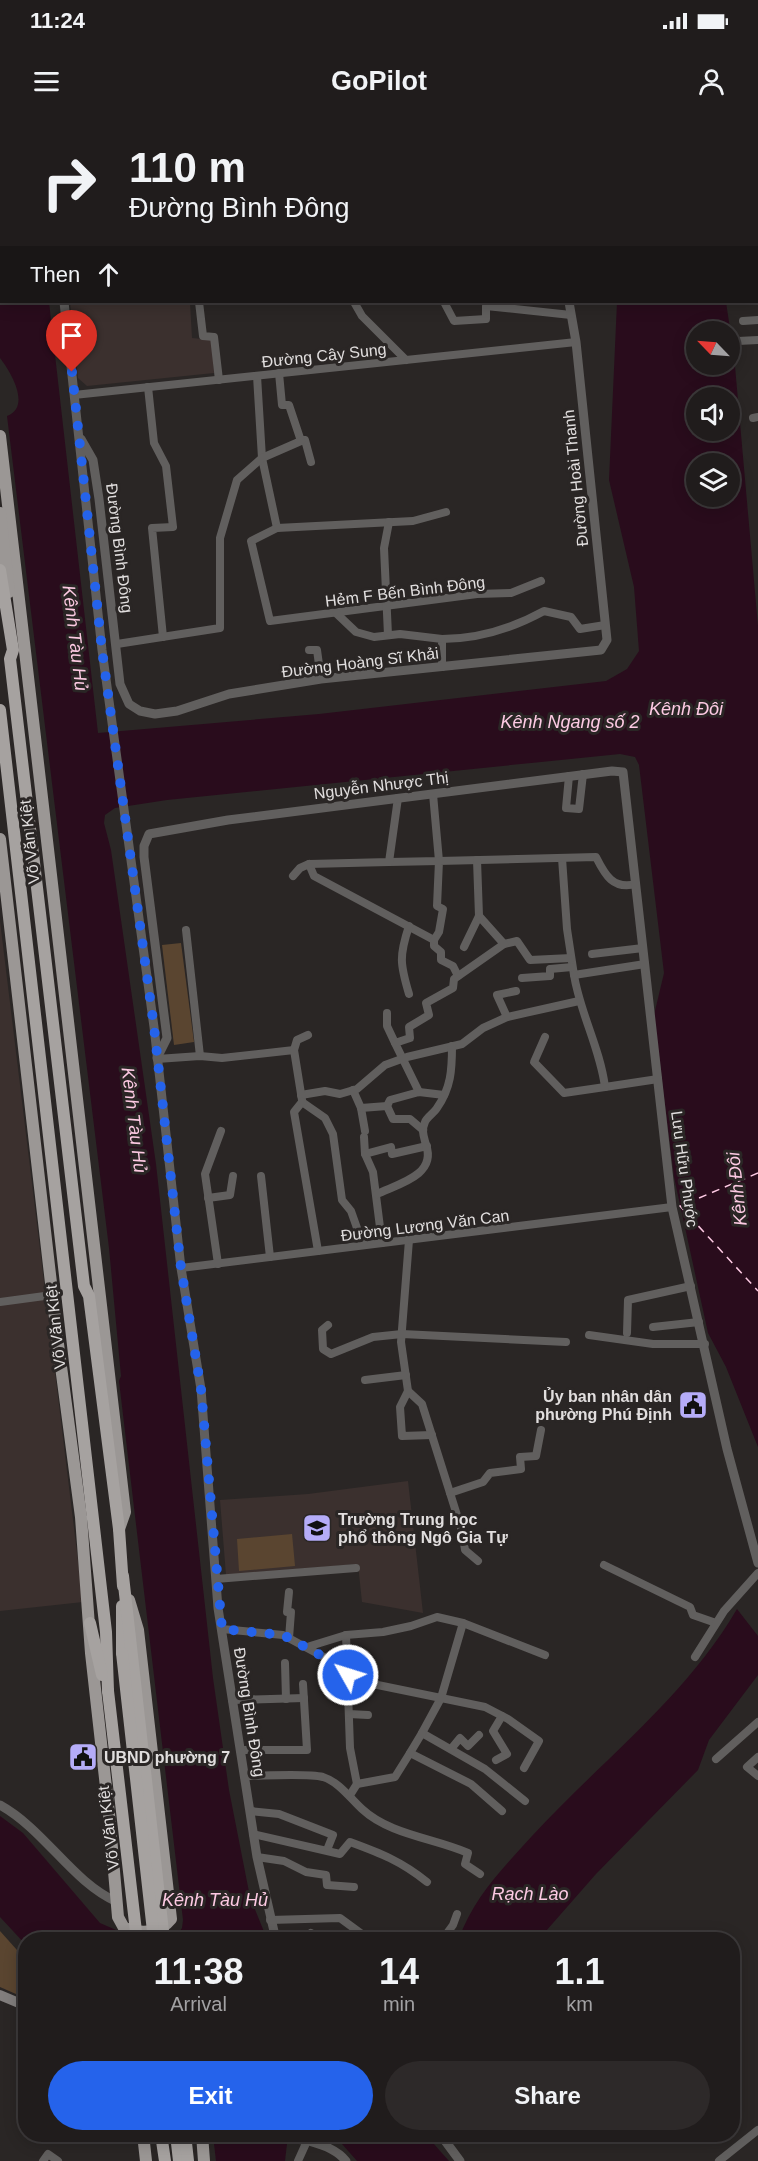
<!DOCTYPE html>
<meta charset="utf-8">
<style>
:root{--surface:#201c1c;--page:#2d2929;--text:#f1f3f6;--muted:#a2a1a3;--line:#3d3a3b;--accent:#2563eb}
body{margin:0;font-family:Helvetica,sans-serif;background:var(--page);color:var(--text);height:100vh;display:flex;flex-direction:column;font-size:22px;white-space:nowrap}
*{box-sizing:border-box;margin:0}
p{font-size:20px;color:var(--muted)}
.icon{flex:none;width:33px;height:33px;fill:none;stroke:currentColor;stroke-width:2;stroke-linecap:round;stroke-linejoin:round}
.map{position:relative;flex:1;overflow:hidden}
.sheet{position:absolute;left:18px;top:1812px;width:722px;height:210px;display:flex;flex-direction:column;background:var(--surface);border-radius:24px;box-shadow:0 3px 15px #0003,0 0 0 2px var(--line)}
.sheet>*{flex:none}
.hud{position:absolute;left:0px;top:0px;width:759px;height:183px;box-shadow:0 3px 15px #0003,0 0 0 2px var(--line);background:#201c1c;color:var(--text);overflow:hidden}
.needle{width:39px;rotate:295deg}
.fabs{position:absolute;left:686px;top:201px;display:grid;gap:12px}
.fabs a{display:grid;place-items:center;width:54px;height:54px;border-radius:50%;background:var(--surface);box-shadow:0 3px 15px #0003,0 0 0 2px var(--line);font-size:30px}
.pin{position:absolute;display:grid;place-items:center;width:51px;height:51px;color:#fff;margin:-62px -26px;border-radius:50% 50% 50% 0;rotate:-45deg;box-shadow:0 0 6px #0007}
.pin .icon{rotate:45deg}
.me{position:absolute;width:66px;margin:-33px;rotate:309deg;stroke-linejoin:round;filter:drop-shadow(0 0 4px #0008)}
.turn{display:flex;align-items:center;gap:21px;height:126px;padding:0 30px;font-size:27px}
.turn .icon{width:78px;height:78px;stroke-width:2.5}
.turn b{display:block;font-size:42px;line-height:51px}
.then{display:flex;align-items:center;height:57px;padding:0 30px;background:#0003;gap:12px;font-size:22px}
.eta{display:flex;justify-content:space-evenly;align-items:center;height:102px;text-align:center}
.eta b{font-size:36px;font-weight:700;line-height:42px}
.cta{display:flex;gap:12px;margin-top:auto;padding:12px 30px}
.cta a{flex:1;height:69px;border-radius:36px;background:var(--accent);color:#fff;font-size:24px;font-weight:700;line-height:69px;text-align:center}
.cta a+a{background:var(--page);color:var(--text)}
.status{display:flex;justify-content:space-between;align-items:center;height:42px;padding:0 30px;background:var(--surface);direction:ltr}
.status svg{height:16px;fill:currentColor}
header{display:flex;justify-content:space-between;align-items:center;height:78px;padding:0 30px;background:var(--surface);font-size:27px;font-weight:700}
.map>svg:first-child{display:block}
.built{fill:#3b302e}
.green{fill:#5a4530}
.water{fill:#290c1c;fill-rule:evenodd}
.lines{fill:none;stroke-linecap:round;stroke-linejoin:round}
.ferry{stroke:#fdcae3;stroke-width:1.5;stroke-dasharray:8 6;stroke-linecap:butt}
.minor{stroke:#615f5e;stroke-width:8}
.tertiary{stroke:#615f5e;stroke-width:9}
.secondary{stroke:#827e7d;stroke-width:10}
.primary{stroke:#9b9795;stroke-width:12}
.trunk{stroke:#a6a2a0;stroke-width:12}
.trunk-bridge{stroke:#a6a2a0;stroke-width:12}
.route{stroke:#2563eb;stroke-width:10;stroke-dasharray:0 18}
.labels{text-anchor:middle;stroke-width:6;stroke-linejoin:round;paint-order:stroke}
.street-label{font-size:16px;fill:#e1dede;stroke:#2a2625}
.poi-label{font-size:16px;font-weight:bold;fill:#e1dede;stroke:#2a2625;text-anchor:start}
.water-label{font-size:18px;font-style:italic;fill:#fdcae3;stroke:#2a2625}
</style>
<div class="status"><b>11:24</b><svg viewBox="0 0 49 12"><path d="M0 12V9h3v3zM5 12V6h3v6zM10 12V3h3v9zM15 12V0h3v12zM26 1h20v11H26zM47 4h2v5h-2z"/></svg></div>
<header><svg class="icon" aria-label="menu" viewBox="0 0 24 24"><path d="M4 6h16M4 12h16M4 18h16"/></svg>GoPilot<svg class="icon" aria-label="person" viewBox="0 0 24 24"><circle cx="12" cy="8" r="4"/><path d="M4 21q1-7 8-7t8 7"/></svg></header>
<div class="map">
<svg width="758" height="2041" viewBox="0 0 758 2041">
<rect width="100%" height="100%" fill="#2a2625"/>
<g class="built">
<polygon points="51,0 143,0 51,2"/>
<polygon points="70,182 190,182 192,218 212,220 214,253 87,266 78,258"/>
<polygon points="0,801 83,1482 0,1491"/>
<polygon points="408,1361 423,1493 362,1482 358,1444 226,1455 220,1380 308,1374"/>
</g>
<g class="green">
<polygon points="181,823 194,922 174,925 162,825"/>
<polygon points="292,1414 295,1446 239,1451 237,1419"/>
<polygon points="0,1811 25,1839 25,1878 0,1867"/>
</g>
<g class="water">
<path d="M0,0h31l-29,2v180h47l49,431 221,-19 287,-33 21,-12 12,-18 -5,-64 -25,-107 8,-178h109l8,53 24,271v821l-32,-80 -18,-34 -34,-156 -20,-162 10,-42 -25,-208 -4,-8 -15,-3 -453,46 -52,8 -10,7 -1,8 7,27 45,314 57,514 16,112 21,107 17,42h-93l8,-11 1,-8 -64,-539 2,-5 -12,-128 -102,-832c25,-10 3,-45 -7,-58zM696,212h33v32h-33zM696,278h33v32h-33zM696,344h33v32h-33z"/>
<polygon points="577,0 696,0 696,1 577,2"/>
<path d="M737,1489l21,27v39l-49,65 -11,30 -102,104 -57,65h-80c14,-41 44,-71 73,-103 69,-75 153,-138 205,-227z"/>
<polygon points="0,1696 23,1713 100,1803 137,1819 26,1820 25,1824 0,1797"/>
<polygon points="213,2015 288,2015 285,2041 216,2041"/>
<polygon points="334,2015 426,2015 449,2041 357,2041"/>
</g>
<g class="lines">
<polyline class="ferry" points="758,1053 680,1086 758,1171"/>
<g class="minor">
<polyline points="201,0 202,2"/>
<polyline points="232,0 232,2"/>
<polyline points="328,0 328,2"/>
<polyline points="506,0 520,2"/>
<polyline points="199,182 203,216 214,217 219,260"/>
<polyline points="354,182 362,196 406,240"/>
<polyline points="444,182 454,201 486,199 486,186 571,195"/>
<polyline points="743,201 758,200"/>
<polyline points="738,221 758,220"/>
<polyline points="279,253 282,285 289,285 301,321 305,320 311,342"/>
<polyline points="257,256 262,338 277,408"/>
<polyline points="148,267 154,323 166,346 173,407 152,408 163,517"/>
<polyline points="74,275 576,222"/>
<polyline points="753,298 758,297"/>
<polyline points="446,392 413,401 277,408 251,421 270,501 477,474 511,473 541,461"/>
<polyline points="336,493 356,512 374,517 400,514 442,519 442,547"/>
<polyline points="388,515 384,428 389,402"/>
<path d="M442,519c35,0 71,-11 102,-28l27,6 9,12 25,-4"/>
<polyline points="117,524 220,508 220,418 237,360 262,338 301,321"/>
<polyline points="309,530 317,530 321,559"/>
<polyline points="569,656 566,688 579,689 583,654"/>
<polyline points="562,738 567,809 574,855 645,844"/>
<polyline points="389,742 439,741 433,674"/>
<polyline points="309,744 314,756 434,820 434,826 441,832 441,840 453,846 458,856"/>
<polyline points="293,756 300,748 309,744 389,742 398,678"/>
<path d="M409,806c-10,30 -9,38 0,68"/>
<polyline points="186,810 200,936"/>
<path d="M434,820l5,-8 4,-23 -6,-3 2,-45 157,-4c9,18 17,33 40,27"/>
<polyline points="504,824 517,821 530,840 571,838"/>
<polyline points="464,827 479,796 477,740"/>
<polyline points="592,834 643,828"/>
<path d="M574,855c6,38 26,73 31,112l53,-8"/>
<polyline points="522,858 550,856 550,849 572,847"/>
<polyline points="516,871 497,875 507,897 579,881"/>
<polyline points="387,893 387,906 395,923"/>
<polyline points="545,917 534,942 564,973 605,967"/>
<polyline points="157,939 200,936 222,938 294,930"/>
<polyline points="353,970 361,988 365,1011"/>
<polyline points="419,972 395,923 410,918 409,907 429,895 426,883 453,868 454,859 504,824 479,796"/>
<polyline points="301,975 325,971 340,974 357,969 385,945 407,937 462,924 483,908 507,897"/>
<polyline points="302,980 294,930 297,920 308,915"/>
<polyline points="302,982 325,998 333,1014 342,1080 351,1091 363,1125"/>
<polyline points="302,982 294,992 318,1131"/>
<polyline points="387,986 393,999 410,999 423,1010"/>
<polyline points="361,988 387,986 390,980 419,972 444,975"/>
<polyline points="364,1017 365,1034 373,1052 382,1123"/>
<polyline points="365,1034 391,1027 392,1034 427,1026"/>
<polyline points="261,1056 270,1137"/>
<path d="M377,1074c21,-10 60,-19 49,-49 -2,-8 -5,-14 -1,-23 2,-5 9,-9 12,-14 14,-20 15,-38 15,-62"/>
<polyline points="208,1078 230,1075 233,1056"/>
<polyline points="409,1120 401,1222 408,1271 422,1284 462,1411 465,1430 478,1441"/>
<polyline points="218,1144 205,1054 221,1011"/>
<polyline points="181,1148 672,1087"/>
<polyline points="0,1182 52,1175"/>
<polyline points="328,1205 322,1210 323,1229 331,1234 373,1217 402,1214 566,1222"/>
<polyline points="653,1207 699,1202"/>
<polyline points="627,1213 628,1180 691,1166"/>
<polyline points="589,1215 653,1224 705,1224"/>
<polyline points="365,1260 406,1255"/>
<polyline points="408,1271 400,1287 402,1316 432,1315"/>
<polyline points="450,1373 483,1362 490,1353 521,1349 520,1337 536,1336 541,1310"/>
<polyline points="604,1445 690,1487 693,1495 716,1503"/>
<polyline points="216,1459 356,1448"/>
<polyline points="463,1503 441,1578 422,1613 485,1649 525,1681"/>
<polyline points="222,1509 283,1515 348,1550"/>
<polyline points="346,1515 350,1628 357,1664"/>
<polyline points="289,1518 291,1492 287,1492 289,1472"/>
<polyline points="307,1527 346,1515 383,1512 411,1506 437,1497 463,1503 545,1535"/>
<polyline points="695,1537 724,1491 758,1453"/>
<polyline points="285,1543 286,1579"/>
<polyline points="348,1555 363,1562 485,1587 508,1599 539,1621 524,1648"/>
<polyline points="232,1580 304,1578"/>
<polyline points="349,1594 368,1595"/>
<polyline points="451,1629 460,1618 468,1626 479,1615"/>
<polyline points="240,1630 307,1630 303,1564"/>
<polyline points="410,1633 422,1613"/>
<polyline points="758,1637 747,1647 758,1656"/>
<polyline points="716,1639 758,1602"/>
<polyline points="496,1640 507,1634 493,1611 502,1596"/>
<path d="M244,1656c19,0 63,-3 79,1 16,5 27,21 39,32 28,26 72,29 106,44l-3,11 15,10"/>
<polyline points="350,1675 357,1664 395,1657 410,1633 471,1664 502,1691"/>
<polyline points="250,1691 279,1694 333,1715 327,1730"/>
<path d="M253,1714l87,20 10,-12c30,11 51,19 77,40"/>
<polyline points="257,1737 284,1741 306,1752 326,1755 327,1765 354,1767"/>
<polyline points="270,1800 340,1798 370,1820"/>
<polyline points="307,1820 311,1813"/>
<polyline points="442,1820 453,1805 457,1794"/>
<polyline points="43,2041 48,2034 58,2041"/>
<polyline points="298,2041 307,2021"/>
<polyline points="719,2041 758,2010"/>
</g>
<g class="tertiary">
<polyline points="43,0 43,2"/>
<polyline points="549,0 549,2"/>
<polyline points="64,182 102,530 154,907 181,1148 201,1269 218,1488 257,1737 276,1820"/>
<polyline points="81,319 93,340 99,379 120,564 129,584 140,591 155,594 177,591 229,574 321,559 601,530 607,520 576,222 569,182"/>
<polyline points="157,938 167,918 144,737 144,726 149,714 228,700 612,651 623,652 672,1087 727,1329 758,1443"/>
<path d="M0,1685c45,25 72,77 117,97"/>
<path d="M228,2014c34,3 95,-1 118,27"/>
<polyline points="440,2014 460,2041"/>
</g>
<polyline class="secondary" points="0,1875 26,1886"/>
<g class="primary">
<polyline points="0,316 125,1392 119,1409"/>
<polyline points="0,393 9,472"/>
<path d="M0,719l58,505 23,173 10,136 18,161 9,103 6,11c17,6 35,6 47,-9l-33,-289 -9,-30"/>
<polyline points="143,2014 146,2041"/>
<polyline points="202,2014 204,2041"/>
</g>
<g class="trunk">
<polyline points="0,450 13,530 10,539 84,1166 89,1176 119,1409 123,1466"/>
<polyline points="0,590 106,1512 108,1571"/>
<polyline points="90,1503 102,1555"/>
<polyline points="122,1533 122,1486"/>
<polyline points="161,2014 165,2041"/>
<polyline points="176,2014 179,2041"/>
<polyline points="185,2014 188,2041"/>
</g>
<g class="trunk-bridge">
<polyline points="123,1456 164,1820"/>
<polyline points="122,1533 154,1820"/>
<polyline points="108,1571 137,1820"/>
</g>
</g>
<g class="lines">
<polyline class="route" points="72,252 102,530 154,907 181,1148 201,1269 222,1509 283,1515 348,1550 348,1555"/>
</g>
<defs>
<g id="civic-square" transform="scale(1.5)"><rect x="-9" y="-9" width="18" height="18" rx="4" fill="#b5acf8" stroke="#2a2625"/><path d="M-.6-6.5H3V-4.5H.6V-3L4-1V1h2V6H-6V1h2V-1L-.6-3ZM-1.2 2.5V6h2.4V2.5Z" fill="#111"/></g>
<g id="school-square" transform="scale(1.5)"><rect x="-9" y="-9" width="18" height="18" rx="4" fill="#b5acf8" stroke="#2a2625"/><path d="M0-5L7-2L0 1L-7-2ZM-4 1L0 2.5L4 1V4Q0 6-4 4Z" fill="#111"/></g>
</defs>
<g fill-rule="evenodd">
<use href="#civic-square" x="693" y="1285"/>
<use href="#school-square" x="317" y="1408"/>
<use href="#civic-square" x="83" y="1637"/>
</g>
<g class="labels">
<g class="street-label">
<text transform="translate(324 235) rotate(-6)" y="6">Đường Cây Sung</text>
<text transform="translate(575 358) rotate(-96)" y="6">Đường Hoài Thanh</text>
<text transform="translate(120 428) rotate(83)" y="6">Đường Bình Đông</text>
<text transform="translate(405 471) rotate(-7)" y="6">Hẻm F Bến Bình Đông</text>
<text transform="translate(360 542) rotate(-7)" y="6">Đường Hoàng Sĩ Khải</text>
<text transform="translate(381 665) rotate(-7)" y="6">Nguyễn Nhược Thị</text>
<text transform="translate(29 722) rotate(-96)" y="6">Võ Văn Kiệt</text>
<text transform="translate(685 1049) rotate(82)" y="6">Lưu Hữu Phước</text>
<text transform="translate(425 1105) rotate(-7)" y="6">Đường Lương Văn Can</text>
<text transform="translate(55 1207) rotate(-96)" y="6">Võ Văn Kiệt</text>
<text transform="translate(250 1592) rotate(81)" y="6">Đường Bình Đông</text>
<text transform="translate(108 1708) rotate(-97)" y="6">Võ Văn Kiệt</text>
</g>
<g class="poi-label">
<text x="672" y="1282" text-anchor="end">Ủy ban nhân dân<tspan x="672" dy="18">phường Phú Định</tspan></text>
<text x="338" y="1405">Trường Trung học<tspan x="338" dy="18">phổ thông Ngô Gia Tự</tspan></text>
<text x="104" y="1643">UBND phường 7</text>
</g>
<g class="water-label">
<text transform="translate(75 518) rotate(83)" y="6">Kênh Tàu Hủ</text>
<text x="686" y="595">Kênh Đôi</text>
<text x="570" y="608">Kênh Ngang số 2</text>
<text transform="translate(134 1000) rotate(83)" y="6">Kênh Tàu Hủ</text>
<text transform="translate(737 1069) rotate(-96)" y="6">Kênh Đôi</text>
<text x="530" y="1780">Rạch Lào</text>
<text x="215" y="1786">Kênh Tàu Hủ</text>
</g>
</g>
</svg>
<div class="fabs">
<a><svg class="needle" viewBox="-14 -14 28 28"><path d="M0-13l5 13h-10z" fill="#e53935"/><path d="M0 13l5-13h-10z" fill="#a2a1a3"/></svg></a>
<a><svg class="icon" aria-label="sound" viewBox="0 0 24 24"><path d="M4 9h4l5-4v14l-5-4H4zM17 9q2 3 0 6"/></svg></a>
<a><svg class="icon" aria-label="layers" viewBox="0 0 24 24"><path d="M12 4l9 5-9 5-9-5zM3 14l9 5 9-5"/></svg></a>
</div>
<div class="pin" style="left:72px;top:252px;background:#d93025"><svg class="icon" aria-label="arrive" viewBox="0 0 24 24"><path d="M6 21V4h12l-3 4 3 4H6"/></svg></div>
<svg class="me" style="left:348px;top:1555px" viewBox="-20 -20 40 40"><circle r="17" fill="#2563eb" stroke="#fff" stroke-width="3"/><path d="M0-11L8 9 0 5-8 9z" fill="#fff"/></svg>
<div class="hud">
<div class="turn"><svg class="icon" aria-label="right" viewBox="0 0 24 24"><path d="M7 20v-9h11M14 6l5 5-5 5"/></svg><div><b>110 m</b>Đường Bình Đông</div></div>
<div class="then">Then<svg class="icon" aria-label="ahead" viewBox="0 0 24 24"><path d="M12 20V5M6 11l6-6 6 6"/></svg></div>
</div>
<section class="sheet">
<div class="eta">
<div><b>11:38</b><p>Arrival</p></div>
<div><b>14</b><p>min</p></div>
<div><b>1.1</b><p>km</p></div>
</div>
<div class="cta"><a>Exit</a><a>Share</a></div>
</section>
</div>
